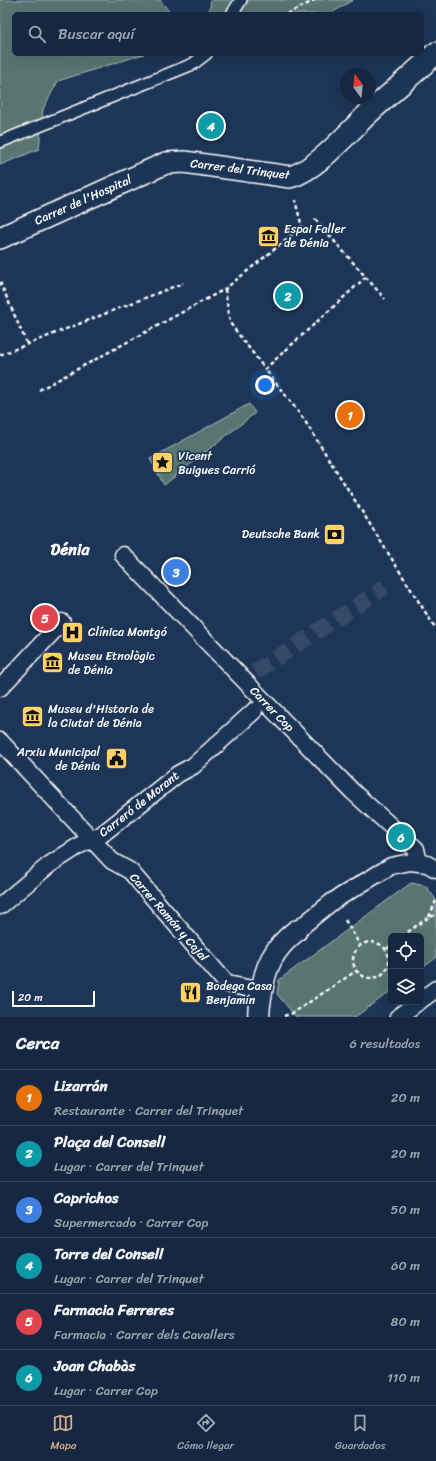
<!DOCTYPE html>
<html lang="es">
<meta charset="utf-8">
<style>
body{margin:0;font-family:Sriracha,sans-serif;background:#23344c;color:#f1f3f6}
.controls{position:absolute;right:12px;bottom:12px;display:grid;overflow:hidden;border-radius:6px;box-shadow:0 4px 16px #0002}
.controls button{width:36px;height:36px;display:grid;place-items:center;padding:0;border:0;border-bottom:1px solid #35445a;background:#162841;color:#f1f3f6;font:20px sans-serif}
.compass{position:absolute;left:340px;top:68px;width:36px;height:36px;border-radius:50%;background:#162841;box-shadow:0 4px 16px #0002;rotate:345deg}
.scale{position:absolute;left:12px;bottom:10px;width:83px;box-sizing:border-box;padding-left:4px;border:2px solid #fff;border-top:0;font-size:11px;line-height:14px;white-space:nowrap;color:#fff;-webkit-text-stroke:3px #1d3557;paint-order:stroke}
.you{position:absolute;left:265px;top:385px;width:14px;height:14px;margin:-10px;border:3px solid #fff;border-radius:50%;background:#1a73e8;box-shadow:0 0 0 6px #1a73e833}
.badge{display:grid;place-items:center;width:26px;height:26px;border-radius:50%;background:#d6ab8b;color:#fff;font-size:13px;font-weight:700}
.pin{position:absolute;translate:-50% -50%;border:2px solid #fff;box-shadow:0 1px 4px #0006}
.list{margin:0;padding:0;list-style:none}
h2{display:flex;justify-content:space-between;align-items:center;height:52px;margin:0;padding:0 16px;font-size:17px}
h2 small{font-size:13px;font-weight:400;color:#9ea6b1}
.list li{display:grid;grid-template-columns:26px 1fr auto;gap:12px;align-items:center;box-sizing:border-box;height:56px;padding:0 16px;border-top:1px solid #35445a}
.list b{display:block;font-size:15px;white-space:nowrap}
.list p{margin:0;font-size:13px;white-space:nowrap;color:#9ea6b1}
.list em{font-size:13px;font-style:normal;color:#9ea6b1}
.icon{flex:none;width:22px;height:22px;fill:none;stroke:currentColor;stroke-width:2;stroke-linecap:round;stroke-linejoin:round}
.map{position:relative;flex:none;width:436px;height:1017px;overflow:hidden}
.search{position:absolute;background:#162841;box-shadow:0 4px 16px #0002;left:12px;right:12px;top:12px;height:44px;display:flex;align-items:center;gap:10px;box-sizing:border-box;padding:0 14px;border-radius:6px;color:#9ea6b1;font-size:15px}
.sheet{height:388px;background:#162841}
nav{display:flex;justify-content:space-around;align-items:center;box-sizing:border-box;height:56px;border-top:1px solid #35445a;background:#162841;font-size:11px;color:#9ea6b1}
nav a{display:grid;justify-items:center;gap:2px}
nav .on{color:#d6ab8b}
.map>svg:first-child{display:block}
</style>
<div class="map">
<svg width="436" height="1017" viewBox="0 0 436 1017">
<rect width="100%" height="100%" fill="#1d3557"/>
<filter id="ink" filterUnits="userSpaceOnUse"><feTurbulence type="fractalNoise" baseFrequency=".025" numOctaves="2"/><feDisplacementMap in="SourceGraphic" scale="8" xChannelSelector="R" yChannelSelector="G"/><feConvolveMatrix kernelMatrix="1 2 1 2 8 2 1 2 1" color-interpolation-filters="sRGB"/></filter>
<g filter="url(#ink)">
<!-- green -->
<path fill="#587472" stroke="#acbab8" d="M 0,0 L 160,0 L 171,14 L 14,14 L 14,54 L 144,54 L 58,81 L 43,109 L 39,149 L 0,165 Z
M 211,0 L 353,0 L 330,14 L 209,14 Z
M 249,404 L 255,413 L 164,485 L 150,459 Z
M 411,883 L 426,886 L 436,900 L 436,958 L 421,969 L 421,936 L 391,936 L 391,991 L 355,1017 L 296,1017 L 277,994 L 279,980 Z"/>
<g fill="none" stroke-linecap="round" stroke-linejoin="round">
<!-- pedestrian-tunnel -->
<path stroke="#344968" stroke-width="16" stroke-dasharray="16 8" stroke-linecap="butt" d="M 255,672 L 385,587"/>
<defs>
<path id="service" d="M 232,14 L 241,0
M 0,142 L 193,64 L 206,54"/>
<path id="pedestrian" d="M 123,555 L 267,704 L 352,791 L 416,849 L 419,863
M 0,688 L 62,622
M 0,741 L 112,861 L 130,871 L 227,984 L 261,991
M 0,906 L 49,865 L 80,845 L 101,835 L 178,774 L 193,766 L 254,711
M 296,931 L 333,901 L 391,866 L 410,862 L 427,864 L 436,869
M 421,1000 L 436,989
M 398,1017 L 418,1002"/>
<path id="minor" d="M 0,238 L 166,163 L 184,162 L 290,177 C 318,169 348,132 370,112 C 392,92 414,73 436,53
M 259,1017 C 258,1010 260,1002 261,995 C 265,967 273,949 296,931"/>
</defs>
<!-- service casing -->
<use href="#service" stroke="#fff" stroke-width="14"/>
<!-- pedestrian casing -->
<use href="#pedestrian" stroke="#fff" stroke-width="19"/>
<!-- minor casing -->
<use href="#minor" stroke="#fff" stroke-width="24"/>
<!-- path -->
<path stroke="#fff" stroke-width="2.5" stroke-dasharray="4 3" stroke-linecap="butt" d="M 287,14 L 315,0
M 315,219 L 385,299
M 366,277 L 265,369 L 303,418 L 436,629
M 0,282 L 27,344
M 225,289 L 230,323 L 265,369
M 0,355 L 183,283
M 39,390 L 225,289 L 302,227 L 295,200
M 429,917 L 436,901
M 345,920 L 360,945
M 402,936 L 429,917 L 436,915
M353 960a18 18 0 1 1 36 0a18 18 0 1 1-36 0Z
M 387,949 L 391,945
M 284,1016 L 293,1013 L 356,971"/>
<!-- service -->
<use href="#service" stroke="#1d3557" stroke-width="11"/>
<!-- pedestrian -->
<use href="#pedestrian" stroke="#1d3557" stroke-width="16"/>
<!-- minor -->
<use href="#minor" stroke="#1d3557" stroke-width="21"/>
</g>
</g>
<!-- icons -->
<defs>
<symbol id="museum-square" viewBox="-11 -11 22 22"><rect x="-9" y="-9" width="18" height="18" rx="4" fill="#ffd166" stroke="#1d3557"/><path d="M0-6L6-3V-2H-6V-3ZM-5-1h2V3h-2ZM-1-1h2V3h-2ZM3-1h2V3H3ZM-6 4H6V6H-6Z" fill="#111"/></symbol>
<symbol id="sight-square" viewBox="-11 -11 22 22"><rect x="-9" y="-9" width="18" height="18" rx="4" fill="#ffd166" stroke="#1d3557"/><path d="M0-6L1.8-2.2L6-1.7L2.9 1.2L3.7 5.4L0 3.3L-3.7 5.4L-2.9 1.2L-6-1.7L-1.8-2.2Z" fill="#111"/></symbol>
<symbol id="bank-square" viewBox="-11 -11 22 22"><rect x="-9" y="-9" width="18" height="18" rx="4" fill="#ffd166" stroke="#1d3557"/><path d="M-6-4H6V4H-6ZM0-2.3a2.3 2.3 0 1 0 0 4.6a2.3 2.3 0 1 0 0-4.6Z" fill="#111"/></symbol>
<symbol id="hospital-square" viewBox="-11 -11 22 22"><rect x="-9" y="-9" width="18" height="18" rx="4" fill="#ffd166" stroke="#1d3557"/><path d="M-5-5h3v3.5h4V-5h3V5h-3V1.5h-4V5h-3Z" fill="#111"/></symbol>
<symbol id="civic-square" viewBox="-11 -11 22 22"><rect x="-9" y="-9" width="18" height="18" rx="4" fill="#ffd166" stroke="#1d3557"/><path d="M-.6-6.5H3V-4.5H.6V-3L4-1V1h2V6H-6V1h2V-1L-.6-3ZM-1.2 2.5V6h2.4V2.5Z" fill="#111"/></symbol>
<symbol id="restaurant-square" viewBox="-11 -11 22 22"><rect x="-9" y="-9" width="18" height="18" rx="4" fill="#ffd166" stroke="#1d3557"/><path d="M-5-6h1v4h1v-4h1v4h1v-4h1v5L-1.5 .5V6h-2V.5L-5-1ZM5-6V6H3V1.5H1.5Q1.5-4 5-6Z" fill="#111"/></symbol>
</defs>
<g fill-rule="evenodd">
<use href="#museum-square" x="256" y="224" width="25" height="25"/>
<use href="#sight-square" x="150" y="450" width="25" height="25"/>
<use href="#bank-square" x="322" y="522" width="25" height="25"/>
<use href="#hospital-square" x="60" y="620" width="25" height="25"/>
<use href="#museum-square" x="40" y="650" width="25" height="25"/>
<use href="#museum-square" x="20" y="704" width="25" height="25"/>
<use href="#civic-square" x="104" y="746" width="25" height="25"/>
<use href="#restaurant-square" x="178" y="980" width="25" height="25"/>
</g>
<g text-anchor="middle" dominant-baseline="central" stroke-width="3.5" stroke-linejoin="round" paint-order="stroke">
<!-- street labels -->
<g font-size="12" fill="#fff" stroke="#1d3557">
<text transform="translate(240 169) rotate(7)">Carrer del Trinquet</text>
<text transform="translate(83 200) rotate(-24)">Carrer de l'Hospital</text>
<text transform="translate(272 709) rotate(46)">Carrer Cop</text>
<text transform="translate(139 804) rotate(-38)">Carreró de Morant</text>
<text transform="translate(169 917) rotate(49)">Carrer Ramón y Cajal</text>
</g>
<!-- poi labels -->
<g font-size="12" fill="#fff" stroke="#1d3557" text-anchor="start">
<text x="284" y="229">Espai Faller<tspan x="284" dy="14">de Dénia</tspan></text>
<text x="178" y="456">Vicent<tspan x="178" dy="14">Buigues Carrió</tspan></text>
<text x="320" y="534" text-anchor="end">Deutsche Bank</text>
<text x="88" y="632">Clínica Montgó</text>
<text x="68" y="656">Museu Etnològic<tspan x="68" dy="14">de Dénia</tspan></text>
<text x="48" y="709">Museu d'Historia de<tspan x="48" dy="14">la Ciutat de Dénia</tspan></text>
<text x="100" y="752" text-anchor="end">Arxiu Municipal<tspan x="100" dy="14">de Dénia</tspan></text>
<text x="206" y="986">Bodega Casa<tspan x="206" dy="14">Benjamín</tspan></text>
</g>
<!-- district labels -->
<g font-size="16" font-weight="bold" fill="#fff" stroke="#1d3557">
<text x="70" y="549">Dénia</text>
</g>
</g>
</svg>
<div class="controls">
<button><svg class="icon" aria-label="locate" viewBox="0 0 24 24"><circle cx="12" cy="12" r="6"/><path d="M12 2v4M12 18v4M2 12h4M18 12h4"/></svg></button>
<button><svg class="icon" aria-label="layers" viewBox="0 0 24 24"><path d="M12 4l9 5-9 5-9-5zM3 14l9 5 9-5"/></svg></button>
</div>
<svg class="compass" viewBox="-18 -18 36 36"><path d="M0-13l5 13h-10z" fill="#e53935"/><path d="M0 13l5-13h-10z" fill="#9ea6b1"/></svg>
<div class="scale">20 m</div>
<div class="you"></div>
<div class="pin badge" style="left:350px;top:415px;background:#e8710a">1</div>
<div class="pin badge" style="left:288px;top:296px;background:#0f9aa8">2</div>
<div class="pin badge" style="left:176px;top:572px;background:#3f7fe0">3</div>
<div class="pin badge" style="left:211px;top:126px;background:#0f9aa8">4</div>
<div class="pin badge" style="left:45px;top:618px;background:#e0444e">5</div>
<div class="pin badge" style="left:401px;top:837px;background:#0f9aa8">6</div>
<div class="search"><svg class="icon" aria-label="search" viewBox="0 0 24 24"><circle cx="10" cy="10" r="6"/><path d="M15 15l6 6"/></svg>Buscar aquí</div>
</div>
<section class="sheet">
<h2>Cerca<small>6 resultados</small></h2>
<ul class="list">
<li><span class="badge" style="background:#e8710a">1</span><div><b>Lizarrán</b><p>Restaurante · Carrer del Trinquet</p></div><em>20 m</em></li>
<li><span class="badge" style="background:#0f9aa8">2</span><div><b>Plaça del Consell</b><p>Lugar · Carrer del Trinquet</p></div><em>20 m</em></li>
<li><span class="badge" style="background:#3f7fe0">3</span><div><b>Caprichos</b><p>Supermercado · Carrer Cop</p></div><em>50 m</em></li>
<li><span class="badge" style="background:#0f9aa8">4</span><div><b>Torre del Consell</b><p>Lugar · Carrer del Trinquet</p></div><em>60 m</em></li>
<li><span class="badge" style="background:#e0444e">5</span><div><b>Farmacia Ferreres</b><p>Farmacia · Carrer dels Cavallers</p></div><em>80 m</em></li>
<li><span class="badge" style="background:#0f9aa8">6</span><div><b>Joan Chabàs</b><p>Lugar · Carrer Cop</p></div><em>110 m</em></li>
</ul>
</section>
<nav>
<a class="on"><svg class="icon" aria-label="map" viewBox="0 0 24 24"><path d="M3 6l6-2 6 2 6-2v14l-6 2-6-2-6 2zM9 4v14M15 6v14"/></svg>Mapa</a>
<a><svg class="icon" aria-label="directions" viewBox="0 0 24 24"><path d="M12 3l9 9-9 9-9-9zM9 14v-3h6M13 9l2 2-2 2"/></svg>Cómo llegar</a>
<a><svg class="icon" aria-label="saved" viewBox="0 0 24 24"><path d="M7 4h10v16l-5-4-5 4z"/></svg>Guardados</a>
</nav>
